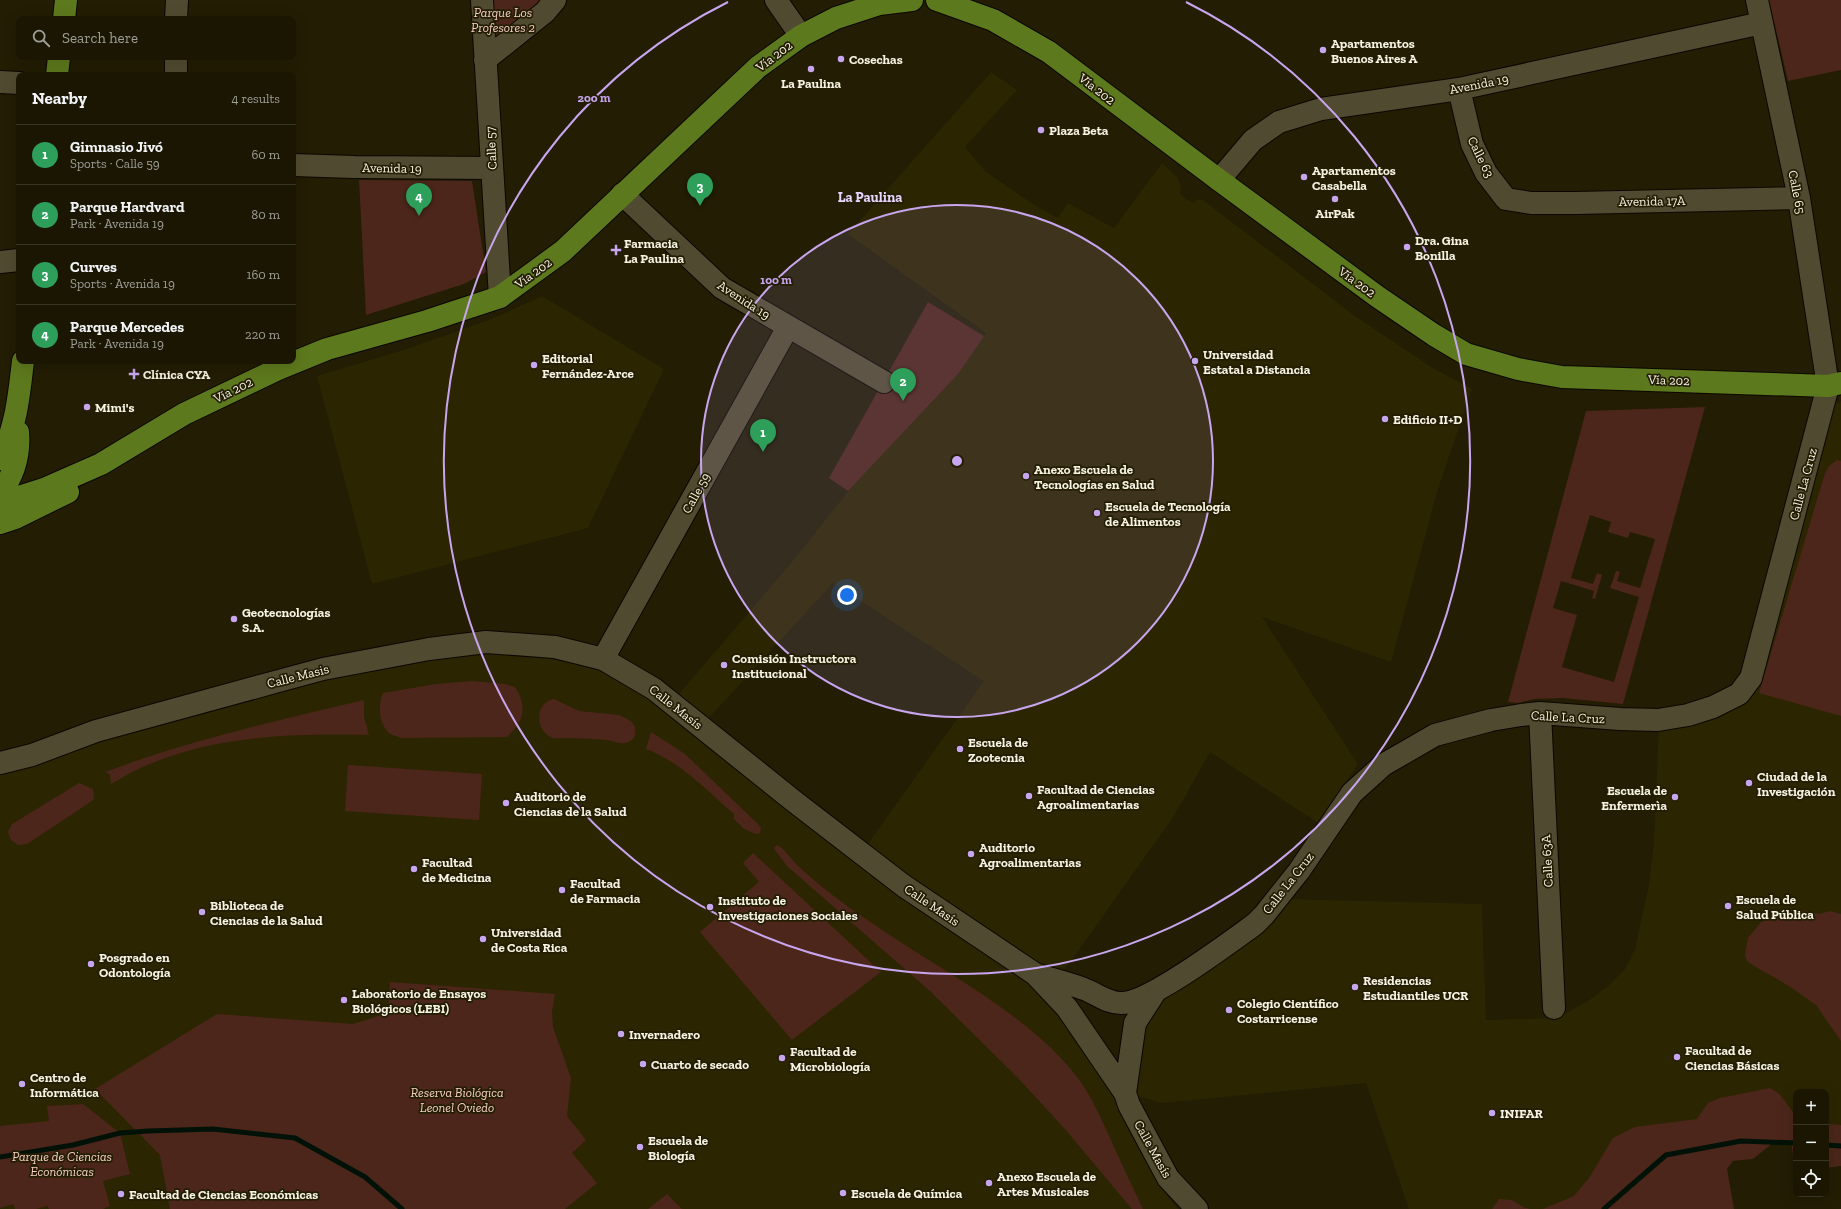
<!DOCTYPE html>
<meta charset="utf-8">
<style>
body{margin:0;font-family:"Zilla Slab",serif;background:#272311;color:#f1f3f6}
.controls{position:absolute;right:12px;bottom:12px;display:grid;overflow:hidden;border-radius:8px;box-shadow:0 4px 16px #0002}
.controls button{width:36px;height:36px;display:grid;place-items:center;padding:0;border:0;border-bottom:1px solid #383524;background:#1a1602;color:#f1f3f6;font:20px sans-serif}
.you{position:absolute;left:847px;top:595px;width:14px;height:14px;margin:-10px;border:3px solid #fff;border-radius:50%;background:#1a73e8;box-shadow:0 0 0 6px #1a73e833}
.badge{display:grid;place-items:center;width:26px;height:26px;border-radius:50%;background:#0b8043;color:#fff;font-size:13px;font-weight:700}
.pin{position:absolute;translate:-50% -33px;filter:drop-shadow(0 1px 2px #0008)}
.pin::after{content:'';position:absolute;top:21px;width:14px;height:12px;background:inherit;clip-path:polygon(0 0,100% 0,50% 100%)}
.list{margin:0;padding:0;list-style:none}
h2{display:flex;justify-content:space-between;align-items:center;height:52px;margin:0;padding:0 16px;font-size:17px}
h2 small{font-size:13px;font-weight:400;color:#9f9f99}
.list li{display:grid;grid-template-columns:26px 1fr auto;gap:12px;align-items:center;box-sizing:border-box;height:60px;padding:0 16px;border-top:1px solid #383524}
.list b{display:block;font-size:15px;white-space:nowrap}
.list p{margin:0;font-size:13px;white-space:nowrap;color:#9f9f99}
.list em{font-size:13px;font-style:normal;color:#9f9f99}
.icon{flex:none;width:22px;height:22px;fill:none;stroke:currentColor;stroke-width:2;stroke-linecap:round;stroke-linejoin:round}
.map{position:relative;flex:none;width:1841px;height:1209px;overflow:hidden}
.search{position:absolute;background:#1a1602;box-shadow:0 4px 16px #0002;left:16px;top:16px;width:280px;height:44px;display:flex;align-items:center;gap:10px;box-sizing:border-box;padding:0 14px;border-radius:8px;color:#9f9f99;font-size:15px}
.panel{position:absolute;background:#1a1602;box-shadow:0 4px 16px #0002;left:16px;top:72px;width:280px;height:292px;border-radius:8px}
.map>svg:first-child{display:block}
</style>
<div class="map">
<svg width="1841" height="1209" viewBox="0 0 1841 1209">
<rect width="100%" height="100%" fill="#221d03"/>
<!-- built -->
<path fill="#2c2502" d="M 991,72 L 1017,90 L 965,147 L 986,172 L 1036,206 L 1058,218 L 1068,203 L 1114,228 L 1162,163 L 1177,177 L 1181,186 L 1180,194 L 1187,199 L 1193,203 L 1198,199 L 1203,200 L 1355,316 L 1433,368 L 1472,389 L 1438,489 L 1391,662 L 1262,617 L 1358,764 L 1318,823 L 1210,752 L 1174,816 L 1069,964 L 1058,975 L 1044,971 L 907,876 L 867,845 L 984,681 L 833,583 L 707,720 L 678,695 L 792,562 L 854,484 L 959,373 L 986,333 L 848,234 Z
M 542,296 L 664,369 L 588,528 L 372,584 L 317,376 L 404,350 L 494,318 Z
M 1841,402 L 1841,1146 L 1826,1145 L 1826,1092 L 1796,1092 L 1796,1144 L 1741,1141 L 1604,1209 L 1409,1209 L 1366,1083 L 1162,1103 L 1137,1096 L 1133,1085 L 1141,1026 L 1158,997 L 1286,899 L 1482,904 L 1486,1020 L 1557,1018 L 1588,1001 L 1609,985 L 1625,969 L 1635,949 L 1649,884 L 1654,840 L 1659,725 L 1744,698 L 1831,405 Z
M 492,651 L 543,657 L 604,670 L 648,696 L 1029,981 L 1061,1015 L 1117,1097 L 1120,1107 L 1165,1193 L 1178,1209 L 0,1209 L 0,768 L 329,677 L 429,656 Z"/>
<!-- green -->
<path fill="#4c261a" fill-rule="evenodd" d="M 482,0 L 555,0 L 485,60 Z
M 1769,0 L 1841,0 L 1841,70 L 1788,81 Z
M 359,180 L 472,181 L 486,272 L 464,284 L 366,315 Z
M 928,302 L 984,336 L 959,373 L 848,491 L 829,478 Z
M 1705,407 L 1623,704 L 1563,698 L 1534,699 L 1518,703 L 1508,702 L 1586,411 ZM 1590,515 L 1611,522 L 1608,532 L 1628,538 L 1630,532 L 1655,539 L 1640,588 L 1617,581 L 1620,572 L 1616,571 L 1610,588 L 1639,597 L 1614,682 L 1562,667 L 1577,615 L 1553,608 L 1561,581 L 1594,591 L 1592,598 L 1595,599 L 1602,575 L 1597,573 L 1593,584 L 1571,578 Z
M 1837,460 L 1841,461 L 1841,716 L 1759,693 L 1825,473 L 1829,466 Z
M 472,681 L 505,684 L 515,687 C 528,707 524,721 507,737 L 401,738 C 397,736 391,735 389,733 C 378,722 378,705 383,693 L 436,684 Z
M 554,699 L 579,711 L 619,715 L 631,721 L 635,727 L 635,736 C 632,740 630,742 625,743 C 619,744 613,741 607,740 C 593,739 580,738 566,738 C 562,738 557,739 553,738 C 535,732 534,702 554,699 Z
M 364,700 L 364,717 L 369,735 C 281,733 188,736 111,784 L 110,775 L 105,772 C 190,740 276,721 364,700 Z
M 651,732 L 685,754 L 758,824 L 761,828 L 760,833 L 756,834 L 744,829 L 734,819 L 734,814 C 706,790 681,762 646,749 Z
M 348,765 L 482,774 L 479,820 L 345,811 Z
M 79,783 L 93,789 L 94,799 L 89,803 L 27,844 L 18,845 L 11,840 L 8,832 L 12,824 Z
M 777,845 C 785,849 791,859 798,866 C 821,887 846,906 872,923 C 940,971 1031,1014 1080,1081 C 1093,1099 1102,1121 1111,1140 C 1121,1163 1132,1186 1143,1209 L 1132,1209 L 1064,1128 L 1017,1077 L 931,992 L 787,866 L 775,850 L 774,848 Z
M 753,853 L 881,972 L 792,1040 L 700,932 L 759,882 L 743,863 Z
M 1795,909 L 1819,914 L 1830,911 L 1841,914 L 1841,1041 L 1816,1005 L 1789,986 L 1754,966 L 1747,961 L 1745,955 L 1748,938 L 1761,922 L 1774,914 Z
M 390,982 L 555,994 L 552,1012 L 553,1027 L 571,1078 L 567,1116 L 586,1140 L 572,1153 L 597,1183 L 565,1209 L 170,1209 L 160,1155 L 95,1089 L 217,1014 L 353,1024 L 388,1013 Z
M 1770,1088 C 1784,1095 1785,1104 1796,1115 L 1796,1173 L 1791,1143 L 1774,1142 L 1753,1159 L 1733,1161 L 1727,1169 L 1734,1209 L 1543,1209 L 1574,1196 L 1589,1178 L 1613,1138 L 1635,1127 L 1697,1119 L 1708,1103 L 1720,1098 Z
M 83,1104 L 120,1133 L 130,1174 L 103,1181 L 110,1206 L 103,1209 L 49,1209 L 48,1206 L 36,1209 L 15,1209 L 13,1204 L 0,1208 L 0,1126 L 49,1121 L 47,1106 Z
M 1826,1124 L 1841,1125 L 1841,1166 L 1826,1168 Z
M 667,1194 L 682,1209 L 648,1209 Z
M 1499,1199 L 1512,1200 L 1523,1207 L 1530,1209 L 1492,1209 Z"/>
<g fill="none" stroke-linecap="round" stroke-linejoin="round">
<!-- stream -->
<path stroke="#001207" stroke-width="5" d="M 1826,1145 L 1841,1146
M 0,1157 L 73,1145 L 120,1133 L 148,1131 L 213,1129 L 295,1138 L 365,1177 L 402,1209
M 1604,1209 L 1666,1155 L 1741,1141 L 1796,1143"/>
<defs>
<path id="minor" d="M 482,0 L 500,297
M 776,0 L 801,36
M 176,19 L 177,0
M 485,60 L 545,12 L 555,0
M 176,75 L 176,57
M 0,82 L 19,83
M 1459,89 L 1472,144 L 1486,173 L 1506,199 L 1531,203 L 1576,203 L 1799,198
M 293,165 L 354,167 L 492,168
M 1219,180 L 1253,140 L 1279,122 L 1321,109 L 1459,89 L 1762,23
M 622,194 L 722,288 L 884,382
M 0,262 L 19,260
M 603,659 L 788,327
M 1540,713 L 1554,1008
M 0,763 L 32,755 L 96,731 L 275,682 L 323,669 L 429,649 L 486,642 L 555,647 L 603,659 L 654,689 L 795,802 L 904,886 L 1035,974 L 1067,1008 L 1125,1093 L 1129,1105 L 1168,1178 L 1197,1209
M 1035,974 C 1051,979 1068,983 1084,989 C 1097,994 1107,1003 1121,1003 C 1148,1004 1230,942 1255,924 L 1264,915 L 1299,871 L 1352,793 L 1383,765 L 1435,735 L 1491,720 L 1521,715 L 1540,713 L 1620,719 L 1658,720 L 1688,715 L 1713,707 L 1739,694 L 1751,678 L 1828,386 L 1799,198 L 1757,0
M 1125,1093 L 1135,1023 L 1155,992"/>
<path id="major" d="M 937,0 L 993,20 L 1049,52 L 1219,180 L 1378,297 L 1434,335 L 1466,354 L 1518,369 L 1562,377 L 1828,386 L 1841,383
M 64,19 L 66,0
M 57,75 L 59,57
M 0,459 C 16,428 19,396 23,361
M 0,494 C 14,475 20,455 18,432
M 0,503 L 44,489 L 101,464 L 184,414 L 278,369 L 327,349 L 427,321 L 500,297 L 563,251 L 758,67 L 801,36 L 836,18 L 879,4 L 912,0
M 0,523 L 15,518 L 68,492"/>
</defs>
<!-- minor casing -->
<use href="#minor" stroke="#0c0700" stroke-width="24"/>
<!-- major casing -->
<use href="#major" stroke="#0c0700" stroke-width="24"/>
<!-- minor -->
<use href="#minor" stroke="#504b30" stroke-width="22"/>
<!-- major -->
<use href="#major" stroke="#5d791d" stroke-width="22"/>
</g>
<!-- distance rings -->
<circle cx="957" cy="461" r="256" fill="#c8a6ef" fill-opacity=".12"/>
<g fill="none" stroke="#c8a6ef" stroke-width="2">
<circle cx="957" cy="461" r="256"/>
<path d="M1186 2A513 513 0 1 1 728 2"/>
</g>
<!-- markers -->
<g fill="#c8a6ef" stroke="#221d03" stroke-width="1.5">
<circle cx="1323" cy="50" r="4"/>
<circle cx="841" cy="59" r="4"/>
<circle cx="811" cy="69" r="4"/>
<circle cx="1041" cy="130" r="4"/>
<circle cx="1304" cy="177" r="4"/>
<circle cx="1335" cy="199" r="4"/>
<circle cx="1407" cy="247" r="4"/>
<path d="M614 244h4v4h4v4h-4v4h-4v-4h-4v-4h4z"/>
<circle cx="1195" cy="361" r="4"/>
<circle cx="534" cy="365" r="4"/>
<path d="M132 368h4v4h4v4h-4v4h-4v-4h-4v-4h4z"/>
<circle cx="87" cy="407" r="4"/>
<circle cx="1385" cy="419" r="4"/>
<circle cx="1026" cy="476" r="4"/>
<circle cx="1097" cy="513" r="4"/>
<circle cx="234" cy="619" r="4"/>
<circle cx="724" cy="665" r="4"/>
<circle cx="960" cy="749" r="4"/>
<circle cx="1749" cy="783" r="4"/>
<circle cx="1029" cy="796" r="4"/>
<circle cx="1675" cy="797" r="4"/>
<circle cx="506" cy="803" r="4"/>
<circle cx="971" cy="854" r="4"/>
<circle cx="414" cy="869" r="4"/>
<circle cx="562" cy="890" r="4"/>
<circle cx="1728" cy="906" r="4"/>
<circle cx="710" cy="907" r="4"/>
<circle cx="202" cy="912" r="4"/>
<circle cx="483" cy="939" r="4"/>
<circle cx="91" cy="964" r="4"/>
<circle cx="1355" cy="987" r="4"/>
<circle cx="344" cy="1000" r="4"/>
<circle cx="1229" cy="1010" r="4"/>
<circle cx="621" cy="1034" r="4"/>
<circle cx="1677" cy="1057" r="4"/>
<circle cx="782" cy="1058" r="4"/>
<circle cx="643" cy="1064" r="4"/>
<circle cx="22" cy="1084" r="4"/>
<circle cx="1492" cy="1113" r="4"/>
<circle cx="640" cy="1147" r="4"/>
<circle cx="989" cy="1183" r="4"/>
<circle cx="843" cy="1193" r="4"/>
<circle cx="121" cy="1194" r="4"/>
</g>
<g text-anchor="middle" dominant-baseline="central" stroke-width="3.5" stroke-linejoin="round" paint-order="stroke">
<!-- park labels -->
<g font-size="13" font-style="italic" fill="#f7cec1" stroke="#221d03">
<text x="503" y="12">Parque Los<tspan x="503" dy="15">Profesores 2</tspan></text>
<text x="457" y="1092">Reserva Biológica<tspan x="457" dy="15">Leonel Oviedo</tspan></text>
<text x="62" y="1156">Parque de Ciencias<tspan x="62" dy="15">Económicas</tspan></text>
</g>
<!-- poi labels -->
<g font-size="13" font-weight="bold" fill="#f6f3e3" stroke="#221d03" text-anchor="start">
<text x="1331" y="43">Apartamentos<tspan x="1331" dy="15">Buenos Aires A</tspan></text>
<text x="849" y="59">Cosechas</text>
<text x="811" y="83" text-anchor="middle">La Paulina</text>
<text x="1049" y="130">Plaza Beta</text>
<text x="1312" y="170">Apartamentos<tspan x="1312" dy="15">Casabella</tspan></text>
<text x="1335" y="213" text-anchor="middle">AirPak</text>
<text x="1415" y="240">Dra. Gina<tspan x="1415" dy="15">Bonilla</tspan></text>
<text x="624" y="243">Farmacia<tspan x="624" dy="15">La Paulina</tspan></text>
<text x="1203" y="354">Universidad<tspan x="1203" dy="15">Estatal a Distancia</tspan></text>
<text x="542" y="358">Editorial<tspan x="542" dy="15">Fernández-Arce</tspan></text>
<text x="143" y="374">Clínica CYA</text>
<text x="95" y="407">Mimi's</text>
<text x="1393" y="419">Edificio II+D</text>
<text x="1034" y="469">Anexo Escuela de<tspan x="1034" dy="15">Tecnologías en Salud</tspan></text>
<text x="1105" y="506">Escuela de Tecnología<tspan x="1105" dy="15">de Alimentos</tspan></text>
<text x="242" y="612">Geotecnologías<tspan x="242" dy="15">S.A.</tspan></text>
<text x="732" y="658">Comisión Instructora<tspan x="732" dy="15">Institucional</tspan></text>
<text x="968" y="742">Escuela de<tspan x="968" dy="15">Zootecnia</tspan></text>
<text x="1757" y="776">Ciudad de la<tspan x="1757" dy="15">Investigación</tspan></text>
<text x="1037" y="789">Facultad de Ciencias<tspan x="1037" dy="15">Agroalimentarias</tspan></text>
<text x="1667" y="790" text-anchor="end">Escuela de<tspan x="1667" dy="15">Enfermerìa</tspan></text>
<text x="514" y="796">Auditorio de<tspan x="514" dy="15">Ciencias de la Salud</tspan></text>
<text x="979" y="847">Auditorio<tspan x="979" dy="15">Agroalimentarias</tspan></text>
<text x="422" y="862">Facultad<tspan x="422" dy="15">de Medicina</tspan></text>
<text x="570" y="883">Facultad<tspan x="570" dy="15">de Farmacia</tspan></text>
<text x="1736" y="899">Escuela de<tspan x="1736" dy="15">Salud Pública</tspan></text>
<text x="718" y="900">Instituto de<tspan x="718" dy="15">Investigaciones Sociales</tspan></text>
<text x="210" y="905">Biblioteca de<tspan x="210" dy="15">Ciencias de la Salud</tspan></text>
<text x="491" y="932">Universidad<tspan x="491" dy="15">de Costa Rica</tspan></text>
<text x="99" y="957">Posgrado en<tspan x="99" dy="15">Odontología</tspan></text>
<text x="1363" y="980">Residencias<tspan x="1363" dy="15">Estudiantiles UCR</tspan></text>
<text x="352" y="993">Laboratorio de Ensayos<tspan x="352" dy="15">Biológicos (LEBI)</tspan></text>
<text x="1237" y="1003">Colegio Científico<tspan x="1237" dy="15">Costarricense</tspan></text>
<text x="629" y="1034">Invernadero</text>
<text x="1685" y="1050">Facultad de<tspan x="1685" dy="15">Ciencias Básicas</tspan></text>
<text x="790" y="1051">Facultad de<tspan x="790" dy="15">Microbiología</tspan></text>
<text x="651" y="1064">Cuarto de secado</text>
<text x="30" y="1077">Centro de<tspan x="30" dy="15">Informática</tspan></text>
<text x="1500" y="1113">INIFAR</text>
<text x="648" y="1140">Escuela de<tspan x="648" dy="15">Biología</tspan></text>
<text x="997" y="1176">Anexo Escuela de<tspan x="997" dy="15">Artes Musicales</tspan></text>
<text x="851" y="1193">Escuela de Química</text>
<text x="129" y="1194">Facultad de Ciencias Económicas</text>
</g>
<!-- street labels -->
<g font-size="13" fill="#f6f3e3" stroke="#221d03">
<text transform="translate(774 56) rotate(-37)">Vía 202</text>
<text transform="translate(1479 84) rotate(-11)">Avenida 19</text>
<text transform="translate(1097 89) rotate(38)">Vía 202</text>
<text transform="translate(491 148) rotate(-93)">Calle 57</text>
<text transform="translate(1481 157) rotate(64)">Calle 63</text>
<text transform="translate(392 168) rotate(1)">Avenida 19</text>
<text transform="translate(1797 192) rotate(79)">Calle 65</text>
<text transform="translate(1652 201) rotate(-1)">Avenida 17A</text>
<text transform="translate(533 273) rotate(-36)">Vía 202</text>
<text transform="translate(1357 282) rotate(36)">Vía 202</text>
<text transform="translate(744 300) rotate(33)">Avenida 19</text>
<text transform="translate(1669 380) rotate(2)">Vía 202</text>
<text transform="translate(233 390) rotate(-26)">Vía 202</text>
<text transform="translate(1803 484) rotate(-75)">Calle La Cruz</text>
<text transform="translate(696 493) rotate(-61)">Calle 59</text>
<text transform="translate(298 676) rotate(-14)">Calle Masis</text>
<text transform="translate(676 707) rotate(38)">Calle Masís</text>
<text transform="translate(1568 717) rotate(3)">Calle La Cruz</text>
<text transform="translate(1547 861) rotate(-93)">Calle 63A</text>
<text transform="translate(1288 883) rotate(-52)">Calle La Cruz</text>
<text transform="translate(932 905) rotate(34)">Calle Masís</text>
<text transform="translate(1153 1149) rotate(61)">Calle Masís</text>
</g>
<!-- neighbourhood labels -->
<g font-size="14" font-weight="bold" fill="#e8d5ff" stroke="#221d03">
<text x="870" y="197">La Paulina</text>
</g>
</g>
<circle cx="957" cy="461" r="6" fill="#c8a6ef" stroke="#221d03" stroke-width="2"/>
<g font-size="12" text-anchor="middle" font-weight="bold" fill="#c8a6ef" stroke="#221d03" stroke-width="3.5" stroke-linejoin="round" paint-order="stroke">
<text x="594" y="102">200 m</text>
<text x="776" y="284">100 m</text>
</g>
</svg>
<div class="controls">
<button>+</button>
<button>−</button>
<button><svg class="icon" aria-label="locate" viewBox="0 0 24 24"><circle cx="12" cy="12" r="6"/><path d="M12 2v4M12 18v4M2 12h4M18 12h4"/></svg></button>
</div>
<div class="you"></div>
<div class="pin badge" style="left:763px;top:452px;background:#2e9e5b">1</div>
<div class="pin badge" style="left:903px;top:401px;background:#2e9e5b">2</div>
<div class="pin badge" style="left:700px;top:206px;background:#2e9e5b">3</div>
<div class="pin badge" style="left:419px;top:216px;background:#2e9e5b">4</div>
<div class="search"><svg class="icon" aria-label="search" viewBox="0 0 24 24"><circle cx="10" cy="10" r="6"/><path d="M15 15l6 6"/></svg>Search here</div>
<section class="panel">
<h2>Nearby<small>4 results</small></h2>
<ul class="list">
<li><span class="badge" style="background:#2e9e5b">1</span><div><b>Gimnasio Jivó</b><p>Sports · Calle 59</p></div><em>60 m</em></li>
<li><span class="badge" style="background:#2e9e5b">2</span><div><b>Parque Hardvard</b><p>Park · Avenida 19</p></div><em>80 m</em></li>
<li><span class="badge" style="background:#2e9e5b">3</span><div><b>Curves</b><p>Sports · Avenida 19</p></div><em>160 m</em></li>
<li><span class="badge" style="background:#2e9e5b">4</span><div><b>Parque Mercedes</b><p>Park · Avenida 19</p></div><em>220 m</em></li>
</ul>
</section>
</div>
